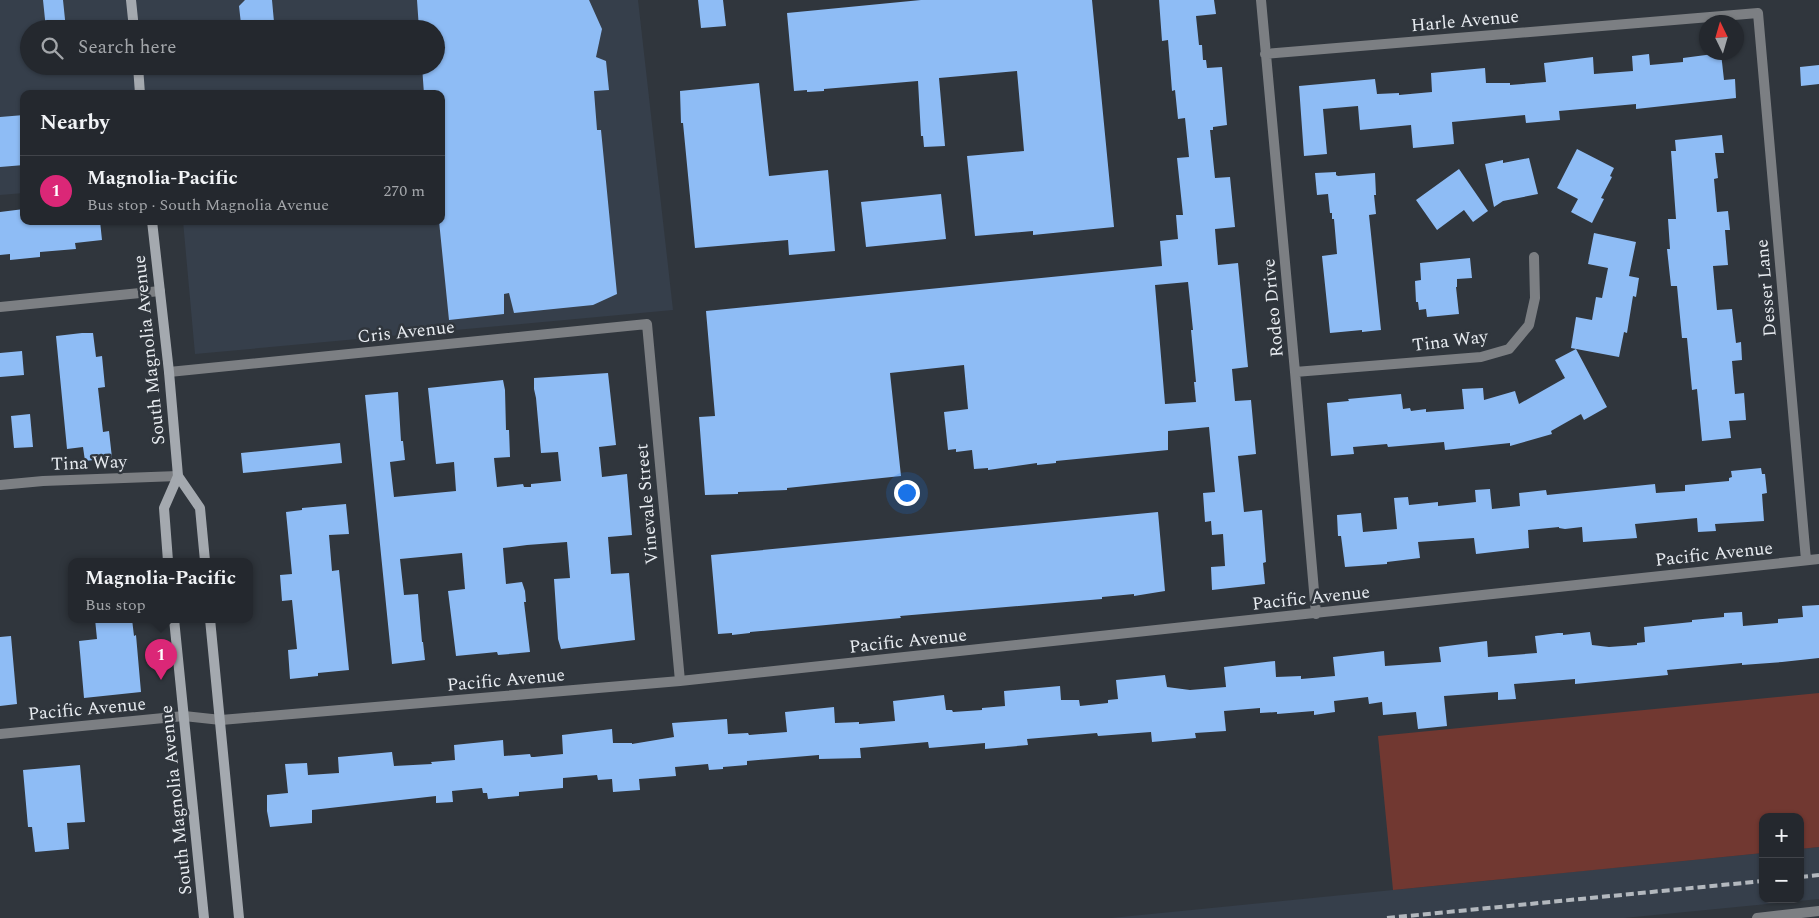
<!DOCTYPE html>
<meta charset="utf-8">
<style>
body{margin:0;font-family:Spectral,serif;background:#30343a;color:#f1f3f6}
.controls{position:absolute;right:15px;bottom:15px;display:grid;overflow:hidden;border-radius:10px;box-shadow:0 1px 4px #0004}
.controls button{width:45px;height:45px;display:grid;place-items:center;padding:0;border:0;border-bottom:1px solid #41444a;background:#24282e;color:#f1f3f6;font:25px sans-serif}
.compass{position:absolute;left:1699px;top:15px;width:45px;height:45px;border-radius:50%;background:#24282e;box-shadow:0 1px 4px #0004;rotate:355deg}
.you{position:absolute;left:906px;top:492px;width:18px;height:18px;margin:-12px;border:4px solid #fff;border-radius:50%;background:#1a73e8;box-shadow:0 0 0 8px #1a73e833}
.badge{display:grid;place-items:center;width:32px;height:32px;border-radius:50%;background:#db2777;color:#fff;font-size:16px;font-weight:700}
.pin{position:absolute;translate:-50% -41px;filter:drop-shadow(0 1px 2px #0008)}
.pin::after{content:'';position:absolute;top:26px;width:18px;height:15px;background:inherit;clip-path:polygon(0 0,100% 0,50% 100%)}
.popup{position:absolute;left:68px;top:558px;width:185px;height:65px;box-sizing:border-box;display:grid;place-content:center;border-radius:10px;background:#24282e;filter:drop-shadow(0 1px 4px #0005);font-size:16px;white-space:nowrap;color:#a3a6aa}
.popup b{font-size:19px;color:#f1f3f6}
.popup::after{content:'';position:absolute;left:50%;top:100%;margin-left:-10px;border:10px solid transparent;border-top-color:#24282e}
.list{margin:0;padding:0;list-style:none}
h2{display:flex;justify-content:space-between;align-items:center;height:65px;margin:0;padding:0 20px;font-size:21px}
h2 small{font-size:16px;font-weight:400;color:#a3a6aa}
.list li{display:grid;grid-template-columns:32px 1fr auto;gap:15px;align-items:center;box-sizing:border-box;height:70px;padding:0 20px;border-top:1px solid #41444a}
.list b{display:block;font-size:19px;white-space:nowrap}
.list p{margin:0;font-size:16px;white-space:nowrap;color:#a3a6aa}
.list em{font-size:16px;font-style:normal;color:#a3a6aa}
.icon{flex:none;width:28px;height:28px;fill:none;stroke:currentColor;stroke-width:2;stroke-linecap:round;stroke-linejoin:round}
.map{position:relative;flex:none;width:1819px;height:918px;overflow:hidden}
.search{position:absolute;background:#24282e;box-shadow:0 1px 4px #0004;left:20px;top:20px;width:425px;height:55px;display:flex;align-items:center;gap:12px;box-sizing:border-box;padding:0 18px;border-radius:28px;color:#a3a6aa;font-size:19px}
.panel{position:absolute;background:#24282e;box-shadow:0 1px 4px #0004;left:20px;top:90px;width:425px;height:135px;border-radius:10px}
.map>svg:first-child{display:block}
</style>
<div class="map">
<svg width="1819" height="918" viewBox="0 0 1819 918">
<rect width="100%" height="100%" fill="#30363d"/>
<!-- built -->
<path fill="#363f4b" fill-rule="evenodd" d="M 0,0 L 638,0 L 673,310 L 195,354 L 183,221 L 441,221 L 441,94 L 24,94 L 24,193 L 0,195 ZM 29,29 L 436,29 L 436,66 L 29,66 Z
M 1819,847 L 1819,899 L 1624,918 L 1111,918 L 1763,853 L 1763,899 L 1800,899 L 1800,849 Z"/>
<!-- green -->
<path fill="#713831" d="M 1819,693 L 1819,847 L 1800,849 L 1800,817 L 1763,817 L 1763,853 L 1393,890 L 1378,736 Z"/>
<!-- building -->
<path fill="#8ebcf5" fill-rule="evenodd" d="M 43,0 L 63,0 L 66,29 L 46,29 Z
M 245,0 L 272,0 L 274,22 L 241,24 L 239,6 Z
M 417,0 L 589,0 L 602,29 L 596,57 L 606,61 L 609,90 L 594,91 L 597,130 L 601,130 L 617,294 L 593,305 L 514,313 L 509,293 L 504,294 L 504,314 L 449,320 L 439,221 L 441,221 L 441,94 L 424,94 L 422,66 L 436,66 L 436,29 L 419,29 Z
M 698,0 L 723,0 L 726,26 L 701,28 Z
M 921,0 L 1092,0 L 1114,227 L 1033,235 L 1033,231 L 975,236 L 967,156 L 1024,151 L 1017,71 L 939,78 L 945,146 L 924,147 L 923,136 L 921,136 L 918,81 L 824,89 L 824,91 L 807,92 L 807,90 L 794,91 L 787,13 Z
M 1159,0 L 1214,0 L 1216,14 L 1196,16 L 1199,45 L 1202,45 L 1203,60 L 1206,60 L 1207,68 L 1222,67 L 1227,125 L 1213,127 L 1213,130 L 1210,130 L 1215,178 L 1230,177 L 1235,227 L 1215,229 L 1218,265 L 1238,263 L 1248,367 L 1232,369 L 1235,401 L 1251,400 L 1256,454 L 1238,456 L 1244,512 L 1262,510 L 1266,562 L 1263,563 L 1265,584 L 1212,590 L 1211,567 L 1225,566 L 1223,534 L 1212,535 L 1211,521 L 1205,522 L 1203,493 L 1215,492 L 1209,427 L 1168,431 L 1168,450 L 1056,461 L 1056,463 L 1037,465 L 1037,463 L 988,470 L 988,468 L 974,469 L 972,450 L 956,452 L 956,449 L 948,450 L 944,412 L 968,409 L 964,365 L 890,373 L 901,476 L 787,488 L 787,490 L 738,492 L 738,494 L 705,495 L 699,417 L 715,416 L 706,311 L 1162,266 L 1160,241 L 1178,239 L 1176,215 L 1183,215 L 1177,158 L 1189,157 L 1185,118 L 1178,119 L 1175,90 L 1172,91 L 1168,40 L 1162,41 ZM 1188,282 L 1193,330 L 1191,330 L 1196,382 L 1194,382 L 1196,402 L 1165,404 L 1155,285 Z
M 1721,53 L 1724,80 L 1735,79 L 1736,98 L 1636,109 L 1636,104 L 1559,111 L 1560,120 L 1526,123 L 1525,115 L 1452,122 L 1454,144 L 1413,148 L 1411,125 L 1360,130 L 1358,106 L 1323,109 L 1327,154 L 1304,156 L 1299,86 L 1375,79 L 1377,94 L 1399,93 L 1399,95 L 1432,92 L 1431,73 L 1485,68 L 1486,83 L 1510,83 L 1510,85 L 1546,82 L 1544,63 L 1593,57 L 1594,74 L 1633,71 L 1632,56 L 1649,54 L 1650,65 L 1683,62 L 1683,58 Z
M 1819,65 L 1819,84 L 1801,86 L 1800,67 Z
M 759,83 L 769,176 L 828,170 L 835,251 L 789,255 L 788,240 L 695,248 L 683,123 L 681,123 L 680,91 Z
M 24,115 L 24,165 L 0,167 L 0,117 Z
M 1722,135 L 1724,153 L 1715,153 L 1718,178 L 1714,179 L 1717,212 L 1728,211 L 1730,230 L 1725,230 L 1728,265 L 1713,266 L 1717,310 L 1732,309 L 1736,343 L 1741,342 L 1742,360 L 1732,361 L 1735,394 L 1744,393 L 1746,420 L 1729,421 L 1731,438 L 1702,441 L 1697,389 L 1692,390 L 1687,338 L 1682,338 L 1677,286 L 1671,286 L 1667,249 L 1670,249 L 1668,219 L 1676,219 L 1671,151 L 1676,151 L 1675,140 Z
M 1577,149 L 1614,168 L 1610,176 L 1612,177 L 1601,198 L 1604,199 L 1592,223 L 1571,212 L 1578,199 L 1557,188 Z
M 1529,158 L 1538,194 L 1503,201 L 1494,207 L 1485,164 L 1503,160 L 1503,163 Z
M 1459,169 L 1488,211 L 1473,222 L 1464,210 L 1437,230 L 1416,200 Z
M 1336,172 L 1336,175 L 1338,176 L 1375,173 L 1376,195 L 1374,195 L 1376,214 L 1369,215 L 1381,330 L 1362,332 L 1362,330 L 1330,333 L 1322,256 L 1337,254 L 1334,219 L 1332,219 L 1332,213 L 1330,213 L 1328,194 L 1317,195 L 1315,173 Z
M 941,194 L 946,239 L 866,247 L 861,202 Z
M 24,209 L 24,221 L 100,221 L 102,240 L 75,243 L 76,249 L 40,252 L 40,257 L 10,260 L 10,254 L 0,255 L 0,212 Z
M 1594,233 L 1636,242 L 1629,276 L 1639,278 L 1636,297 L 1633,296 L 1627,333 L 1624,332 L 1619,357 L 1571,348 L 1576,317 L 1592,320 L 1596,297 L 1602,298 L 1608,268 L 1588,264 Z
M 1470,258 L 1472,278 L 1457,279 L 1457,287 L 1456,287 L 1459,314 L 1427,317 L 1426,309 L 1419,310 L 1418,302 L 1416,302 L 1415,281 L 1421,280 L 1420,263 Z
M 82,333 L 93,333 L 96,357 L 102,356 L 105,387 L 98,388 L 103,432 L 109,431 L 112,458 L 85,461 L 83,447 L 67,449 L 56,336 Z
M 1576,349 L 1607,407 L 1584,420 L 1581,414 L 1551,431 L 1552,434 L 1510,446 L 1510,443 L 1445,450 L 1444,442 L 1388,447 L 1387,444 L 1353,447 L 1354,454 L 1331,456 L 1327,403 L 1349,401 L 1348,399 L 1401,394 L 1403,409 L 1410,408 L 1411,411 L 1426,409 L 1426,412 L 1464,409 L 1462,389 L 1483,388 L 1484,400 L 1515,391 L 1519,404 L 1565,378 L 1555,360 Z
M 22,351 L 24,375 L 0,377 L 0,353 Z
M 608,373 L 616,445 L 599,447 L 602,477 L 627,474 L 632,535 L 608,537 L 611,574 L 629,573 L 635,640 L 561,649 L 558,639 L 554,579 L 570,578 L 567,542 L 527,545 L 503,548 L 506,584 L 522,582 L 525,591 L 526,602 L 524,602 L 530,652 L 498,655 L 497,652 L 456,656 L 448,591 L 465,589 L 462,553 L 400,559 L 404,595 L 418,594 L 422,642 L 423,642 L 425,660 L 392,664 L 365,395 L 398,392 L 401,441 L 403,441 L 405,460 L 390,462 L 394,497 L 456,491 L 454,462 L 436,464 L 428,388 L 503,380 L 505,390 L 506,430 L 509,430 L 510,457 L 494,458 L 497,487 L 523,484 L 524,487 L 531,487 L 531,484 L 561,481 L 558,452 L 541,453 L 536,398 L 534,389 L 534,378 Z
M 30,414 L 33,447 L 14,448 L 11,416 Z
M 340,443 L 342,463 L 243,473 L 241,453 Z
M 1761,468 L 1762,474 L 1765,474 L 1767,493 L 1762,494 L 1764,521 L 1715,524 L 1716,531 L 1698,532 L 1697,518 L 1635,524 L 1637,538 L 1583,542 L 1582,527 L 1565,529 L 1559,528 L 1559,527 L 1528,530 L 1529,548 L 1476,554 L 1474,538 L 1418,542 L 1420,558 L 1387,562 L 1387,564 L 1345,567 L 1341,536 L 1338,536 L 1337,515 L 1361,513 L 1363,532 L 1397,529 L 1394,498 L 1408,497 L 1409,505 L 1438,502 L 1438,506 L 1476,502 L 1475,490 L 1490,489 L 1492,509 L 1520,506 L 1519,493 L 1546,490 L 1547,495 L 1655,484 L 1656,493 L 1685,491 L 1685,485 L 1729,481 L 1729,478 L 1732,477 L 1731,471 Z
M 346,504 L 349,534 L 329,535 L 332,571 L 339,570 L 349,670 L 318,673 L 318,676 L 290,679 L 288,650 L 297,649 L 292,600 L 282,601 L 280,575 L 292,574 L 286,512 L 302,510 L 302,508 Z
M 1158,512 L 1165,591 L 1134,596 L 1134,594 L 1102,597 L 1102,599 L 900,616 L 901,618 L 750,632 L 750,633 L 732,635 L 732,633 L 718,634 L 711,555 Z
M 1819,605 L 1819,658 L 1782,662 L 1742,665 L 1742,663 L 1667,670 L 1668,675 L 1575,684 L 1575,679 L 1514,684 L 1516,699 L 1498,700 L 1498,692 L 1444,696 L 1447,726 L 1418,729 L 1416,712 L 1383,715 L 1382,702 L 1369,704 L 1368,697 L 1334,701 L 1335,712 L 1314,715 L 1314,711 L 1277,714 L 1277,712 L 1260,713 L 1260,708 L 1224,711 L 1226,731 L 1195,733 L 1196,738 L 1152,742 L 1151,732 L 1098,736 L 1097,733 L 1027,739 L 1028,745 L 985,749 L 985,743 L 929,748 L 928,742 L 860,748 L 861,758 L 819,759 L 819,755 L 747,761 L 747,765 L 723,767 L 723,769 L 709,770 L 708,764 L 675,767 L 676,776 L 639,779 L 640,790 L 613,792 L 612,779 L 598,780 L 597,775 L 563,778 L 563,788 L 519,792 L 519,796 L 488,799 L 487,793 L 483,793 L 482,788 L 452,791 L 453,802 L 436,803 L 436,796 L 312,810 L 312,823 L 270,827 L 267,811 L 267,795 L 288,793 L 285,764 L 307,763 L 308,775 L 339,773 L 338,757 L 392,752 L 394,766 L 432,764 L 431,762 L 455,760 L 454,745 L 503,740 L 504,756 L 530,754 L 531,757 L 534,757 L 563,754 L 562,735 L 612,729 L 613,743 L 632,743 L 632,744 L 674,737 L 672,723 L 727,719 L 728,734 L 748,733 L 749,735 L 787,732 L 785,712 L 834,707 L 835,723 L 859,722 L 859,724 L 895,721 L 893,701 L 944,695 L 946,710 L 952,710 L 953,712 L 982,710 L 982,708 L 1005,706 L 1004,691 L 1060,686 L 1061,700 L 1079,700 L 1080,706 L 1108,703 L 1108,700 L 1118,699 L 1116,680 L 1165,675 L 1167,687 L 1190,690 L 1226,687 L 1224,667 L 1275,661 L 1276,677 L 1301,676 L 1301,679 L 1335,676 L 1333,657 L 1384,651 L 1385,666 L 1441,662 L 1439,647 L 1487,641 L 1488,657 L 1537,653 L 1535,636 L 1558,633 L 1563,633 L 1563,635 L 1590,632 L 1592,645 L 1609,647 L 1637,645 L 1637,643 L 1645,642 L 1644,627 L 1692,622 L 1692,620 L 1724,617 L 1724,613 L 1742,612 L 1743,626 L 1778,623 L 1778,619 L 1803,617 L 1802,606 Z
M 95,619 L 132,619 L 134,636 L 136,635 L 141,692 L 84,698 L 79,641 L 97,639 Z
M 11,636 L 17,704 L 0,706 L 0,637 Z
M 80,765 L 85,822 L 67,823 L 69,849 L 35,852 L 32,827 L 28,827 L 23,770 Z"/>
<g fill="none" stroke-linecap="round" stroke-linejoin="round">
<!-- street -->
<path stroke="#7c7f83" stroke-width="10" d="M 1261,0 L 1295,372 L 1316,614
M 1265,54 L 1758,13 L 1806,560
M 0,307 L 160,291
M 169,372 L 647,324 L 680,681
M 1295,372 L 1481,357 L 1509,349 L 1529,325 L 1535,298 L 1534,257
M 0,485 L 43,481 L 178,476
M 0,734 L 184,716 L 221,720 L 680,681 L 1819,559
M 1757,918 L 1819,911"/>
<!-- secondary -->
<path stroke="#a4a9af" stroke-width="10" d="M 131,0 L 134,29
M 138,66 L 140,94
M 152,221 L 169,372 L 178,476 L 164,508 L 168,561
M 178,476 L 200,508 L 205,561
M 174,619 L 204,918
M 210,619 L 239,918"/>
<!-- rail -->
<path stroke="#b3b8be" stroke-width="4" stroke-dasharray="8 4" stroke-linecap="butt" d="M 1800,877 L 1819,875
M 1387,918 L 1763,881"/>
</g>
<g text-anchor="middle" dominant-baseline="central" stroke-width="5" stroke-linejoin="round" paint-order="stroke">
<!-- street labels -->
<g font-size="18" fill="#e8ecf1" stroke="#30363d">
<text transform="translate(1465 21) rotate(-5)">Harle Avenue</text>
<text transform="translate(1766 288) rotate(-95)">Desser Lane</text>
<text transform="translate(1273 308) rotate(-95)">Rodeo Drive</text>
<text transform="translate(406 332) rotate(-6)">Cris Avenue</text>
<text transform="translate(1450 341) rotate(-7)">Tina Way</text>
<text transform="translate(149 350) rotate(-96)">South Magnolia Avenue</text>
<text transform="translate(89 463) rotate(-2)">Tina Way</text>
<text transform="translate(647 504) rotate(-95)">Vinevale Street</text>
<text transform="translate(1714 554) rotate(-6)">Pacific Avenue</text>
<text transform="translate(1311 598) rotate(-6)">Pacific Avenue</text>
<text transform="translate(908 641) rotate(-6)">Pacific Avenue</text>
<text transform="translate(506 680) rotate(-5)">Pacific Avenue</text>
<text transform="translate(87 709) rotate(-5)">Pacific Avenue</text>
<text transform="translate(176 800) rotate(-96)">South Magnolia Avenue</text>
</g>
</g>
</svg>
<div class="controls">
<button>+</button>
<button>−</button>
</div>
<svg class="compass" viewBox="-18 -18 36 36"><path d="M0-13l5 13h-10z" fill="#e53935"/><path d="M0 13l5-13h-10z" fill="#a3a6aa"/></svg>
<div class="you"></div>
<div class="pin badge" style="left:161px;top:680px">1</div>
<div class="popup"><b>Magnolia-Pacific</b>Bus stop</div>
<div class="search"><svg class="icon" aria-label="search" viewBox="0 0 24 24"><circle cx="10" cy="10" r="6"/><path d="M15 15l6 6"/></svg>Search here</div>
<section class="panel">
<h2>Nearby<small></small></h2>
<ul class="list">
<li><span class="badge">1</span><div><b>Magnolia-Pacific</b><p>Bus stop · South Magnolia Avenue</p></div><em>270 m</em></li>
</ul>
</section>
</div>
